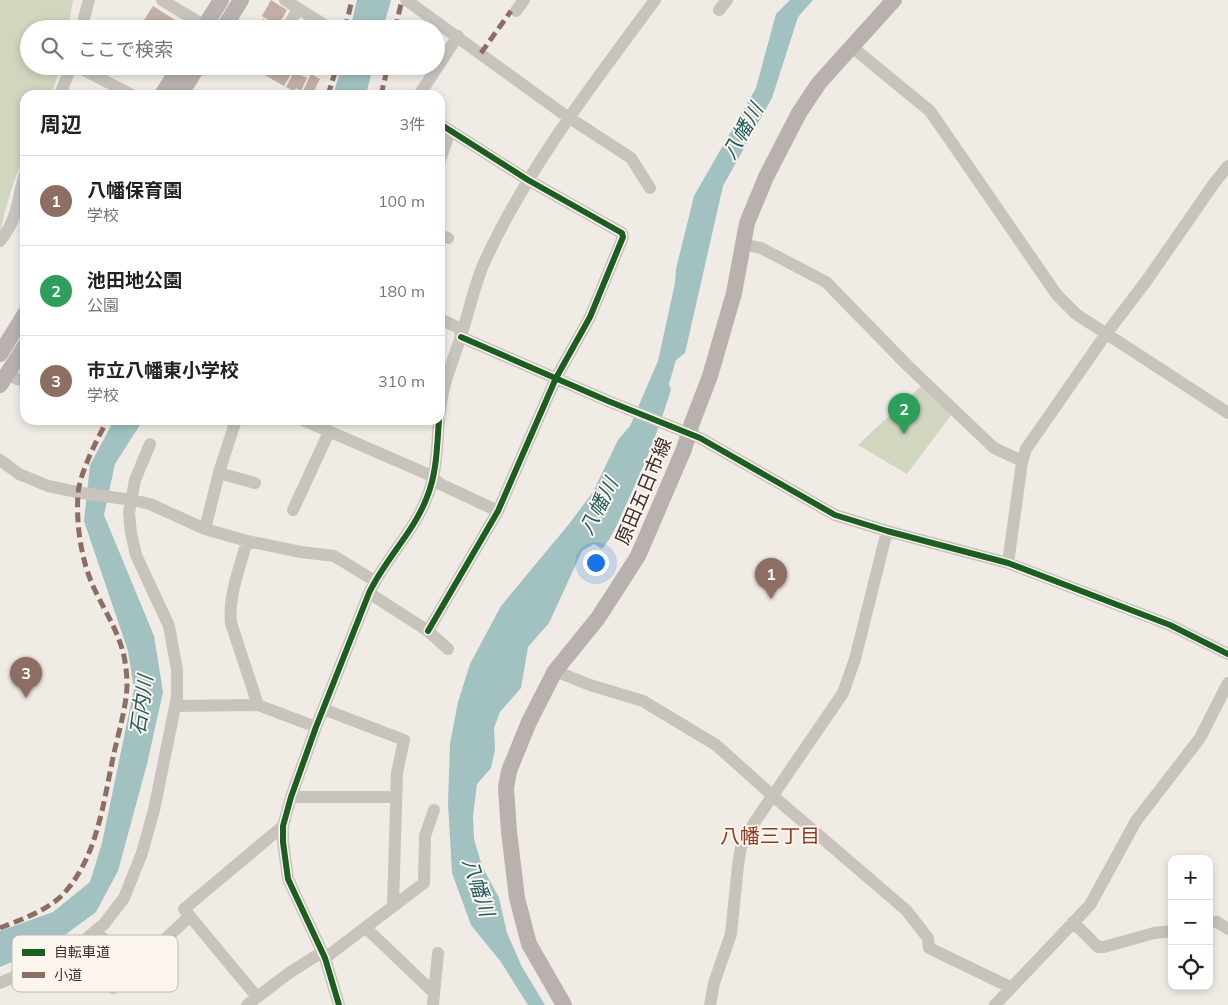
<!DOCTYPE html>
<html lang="ja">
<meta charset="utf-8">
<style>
body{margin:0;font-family:Mulish,"Noto Sans JP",sans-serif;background:#f6f6f6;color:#222}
.controls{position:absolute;right:15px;bottom:15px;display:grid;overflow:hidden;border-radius:10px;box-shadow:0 2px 8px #0003}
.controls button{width:45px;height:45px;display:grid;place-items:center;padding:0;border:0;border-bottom:1px solid #e0e0e0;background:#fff;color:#222;font:25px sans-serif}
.you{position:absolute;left:595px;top:562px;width:18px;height:18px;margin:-12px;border:4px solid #fff;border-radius:50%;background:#1a73e8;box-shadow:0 0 0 8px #1a73e833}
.badge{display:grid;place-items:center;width:32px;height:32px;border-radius:50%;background:#7a716c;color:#fff;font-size:16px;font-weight:700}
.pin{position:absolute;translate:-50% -41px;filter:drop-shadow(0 1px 2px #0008)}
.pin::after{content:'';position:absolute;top:26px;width:18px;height:15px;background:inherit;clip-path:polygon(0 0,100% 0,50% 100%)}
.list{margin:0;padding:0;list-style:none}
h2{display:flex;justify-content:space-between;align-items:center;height:65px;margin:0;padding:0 20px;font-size:21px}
h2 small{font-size:16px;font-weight:400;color:#767676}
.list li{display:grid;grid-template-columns:32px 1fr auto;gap:15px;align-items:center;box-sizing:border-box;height:90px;padding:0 20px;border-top:1px solid #e0e0e0}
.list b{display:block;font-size:19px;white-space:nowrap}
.list p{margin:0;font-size:16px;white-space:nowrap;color:#767676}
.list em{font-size:16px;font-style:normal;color:#767676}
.icon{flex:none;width:28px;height:28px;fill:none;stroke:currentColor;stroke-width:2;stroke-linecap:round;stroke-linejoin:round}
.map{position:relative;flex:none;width:1228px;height:1005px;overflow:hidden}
.search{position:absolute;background:#fff;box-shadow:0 2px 8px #0003;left:20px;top:20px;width:425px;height:55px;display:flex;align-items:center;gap:12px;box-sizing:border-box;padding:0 18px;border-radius:28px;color:#767676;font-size:19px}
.panel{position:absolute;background:#fff;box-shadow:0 2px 8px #0003;left:20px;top:90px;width:425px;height:335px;border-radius:15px}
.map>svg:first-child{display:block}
</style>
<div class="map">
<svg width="1228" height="1005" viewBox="0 0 1228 1005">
<rect width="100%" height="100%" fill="#f0ebe5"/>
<!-- green -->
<path fill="#d1d6bf" d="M 0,0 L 73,0 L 68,29 L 29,29 L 29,66 L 61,66 L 51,95 L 25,95 L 25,154 L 14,181 L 4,215 L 0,234 Z
M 922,385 L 952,414 L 907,474 L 858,445 Z"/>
<!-- water -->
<path fill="#a1c2c1" d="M 357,0 L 391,0 L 383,29 L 350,29 Z
M 790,0 L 813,0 L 798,17 L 772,98 L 723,186 L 685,353 L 676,360 L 669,384 L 671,390 C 658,431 643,470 624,509 C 618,523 612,537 602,549 L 594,544 L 582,551 L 549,623 L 528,647 L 521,688 L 500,712 L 494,728 L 495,750 L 491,768 L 477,784 L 473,816 L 474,839 L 482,866 L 499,898 L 507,933 L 522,967 L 545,1005 L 528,1005 L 501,962 L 471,925 L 452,873 L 448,803 L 450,744 L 458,702 L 470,664 L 501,606 L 569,524 L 593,492 L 618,440 L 630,426 L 658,361 L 675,283 L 676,269 L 694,196 L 756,88 L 776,14 Z
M 342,66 L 373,66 L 366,95 L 333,95 Z
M 114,420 L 143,420 L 115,464 L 104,515 L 154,636 L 163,692 L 147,764 L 118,871 L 96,912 L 50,946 L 0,967 L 0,931 L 53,912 L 90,882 L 102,843 L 134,689 L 128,651 L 84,521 L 90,465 Z"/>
<!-- building -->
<path fill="#c3afa7" d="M 271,0 L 287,10 L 278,26 L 262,16 Z
M 153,6 L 178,22 L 174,29 L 147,29 L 141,25 Z
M 263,19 L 273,26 L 271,29 L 260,29 L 258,27 Z
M 267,66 L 290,66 L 294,69 L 284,86 L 263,74 Z
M 294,72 L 307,78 L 301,91 L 296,88 L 294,91 L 286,87 Z
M 311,74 L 320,79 L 312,95 L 303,91 Z"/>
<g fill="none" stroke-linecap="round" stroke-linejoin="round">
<!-- minor -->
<path stroke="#c9c3be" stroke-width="12" d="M 162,0 L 205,26
M 285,0 L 331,29
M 406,0 L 562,113 L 631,158 L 650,188
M 719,10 L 727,0
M 516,11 L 524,0
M 81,29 L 89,0
M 287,29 L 298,8
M 852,47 L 930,111 L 1057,295 L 1076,314 L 1228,413
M 76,66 L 132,95
M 294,66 L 295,67
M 60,95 L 71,66
M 419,95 L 458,36
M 440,160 L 450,131
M 440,235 L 448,238
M 0,241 C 18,220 17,199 25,174
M 742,244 L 761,248 L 826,282 L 908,366 L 994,448 L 1022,461
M 440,319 L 459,328 L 461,337
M 461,337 L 608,401 L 700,438 L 835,515 L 887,531 L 1008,563 L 1170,625 L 1228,654
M 8,373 L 17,379 L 25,381
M 440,412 C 442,385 453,361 461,336 C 469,312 474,286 484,263 C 528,167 593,84 655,0
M 303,420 L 432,476 L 440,484 L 498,511
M 0,460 L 19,474 L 48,486 L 82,493 L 132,500 L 150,504 L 205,529 L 247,541 L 301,552 L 334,556 L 375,581
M 219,473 L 255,483
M 293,510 L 329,432
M 205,529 L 220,469 L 236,420
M 247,541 C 240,567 228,596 231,623 L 258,705
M 1008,563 L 1022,462 L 1026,449 L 1106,334 L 1147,280 L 1215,182 L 1228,166
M 369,593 L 428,631 L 448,649
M 428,631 L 498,511 L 556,378 L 590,317 L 623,237 L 622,233 L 528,180 L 440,124
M 555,671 L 590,685 L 643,701 L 716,745 L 773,796 L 906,910 L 928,938 L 929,948 L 1010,987
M 175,706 L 258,705 L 316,727
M 323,709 L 404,740 L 397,773 L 393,906
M 291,797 L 396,797
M 1073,922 L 1098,947 L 1104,947 L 1154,933 L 1172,931
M 1209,922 L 1217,922 L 1228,929
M 366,928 L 434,993
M 103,938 L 133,970
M 325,958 L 424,883 L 425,836 L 434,810
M 0,983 L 54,960 L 82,942 L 104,924 L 124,898 L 142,853 L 154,810 L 177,697 L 177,670 L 169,626 L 136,555 L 131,533 L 129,513 L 135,480 L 150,444
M 113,988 L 190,916
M 257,997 L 184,909 L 283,826
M 247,1005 L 289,973 L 322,952
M 339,1005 L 325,958 L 288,879 L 283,842 L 283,826 L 291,797 L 316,727 L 369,593 C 385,559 414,532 427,497 C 437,473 437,445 439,420
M 433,1005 L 438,953
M 710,1005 L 714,983 L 731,934 L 738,865 L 741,847 L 754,823 L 843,693 L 855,659 L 887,531
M 995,1005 L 1090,905 L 1136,821 L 1200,738 L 1228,683"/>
<!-- major -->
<path stroke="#b8b1ad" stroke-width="16" d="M 203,29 L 221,0
M 223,29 L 241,0
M 162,95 L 180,66
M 180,95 L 198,66
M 0,354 L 25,314
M 0,385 L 25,346
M 564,1005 L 529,944 L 517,898 L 509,832 L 506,788 L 509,771 L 529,722 L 555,671 L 598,618 L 638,556 L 684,449 L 692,423 L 710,376 L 734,293 L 747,223 L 766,177 L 799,113 L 819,83 L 894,0"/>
<!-- quiet -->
<path stroke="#8d6e63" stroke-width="5" stroke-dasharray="10 5" stroke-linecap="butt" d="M 345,29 L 352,0
M 395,29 L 402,0
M 481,53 L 511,11
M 328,95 L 337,66
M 381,95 L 388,66
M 0,928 C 22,919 50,910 66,891 C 98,854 104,799 114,753 C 119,731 126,708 127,686 C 127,676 126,666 124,656 C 118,630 104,610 93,586 C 81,559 76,524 78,494 C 79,475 98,436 108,420"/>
<defs>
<path id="cycleway" d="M 461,337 L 608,401 L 700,438 L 835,515 L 887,531 L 1008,563 L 1170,625 L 1228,654
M 428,631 L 498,511 L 556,378 L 590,317 L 623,237 L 622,233 L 528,180 L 440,124
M 339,1005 L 325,958 L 288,879 L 283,842 L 283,826 L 291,797 L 316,727 L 369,593 C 385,559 414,532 427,497 C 437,473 437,445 439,420"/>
</defs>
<!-- cycleway casing -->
<use href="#cycleway" stroke="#fbf5ee" stroke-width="9"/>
<!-- cycleway -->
<use href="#cycleway" stroke="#1b5e20" stroke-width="6"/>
</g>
<g text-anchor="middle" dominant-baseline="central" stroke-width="4" stroke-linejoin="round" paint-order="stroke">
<!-- street labels -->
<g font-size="19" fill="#3b302b" stroke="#fbf5ee">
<text transform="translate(643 491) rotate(-67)">原田五日市線</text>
</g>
<!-- water labels -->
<g font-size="20" font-style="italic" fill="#1f5a5e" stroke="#fbf5ee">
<text transform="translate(742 131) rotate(-60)">八幡川</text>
<text transform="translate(598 506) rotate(-63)">八幡川</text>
<text transform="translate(141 705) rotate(-82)">石内川</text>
<text transform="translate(479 887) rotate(72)">八幡川</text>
</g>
<!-- neighbourhood labels -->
<g font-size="20" fill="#8c3b22" stroke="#fbf5ee">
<text x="770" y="835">八幡三丁目</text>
</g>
</g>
<!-- legend -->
<rect x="12" y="935" width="166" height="57" rx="8" fill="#fbf5ee" stroke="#c1bab4" stroke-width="1"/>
<rect x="22" y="949" width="23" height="7" fill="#1b5e20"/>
<rect x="22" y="972" width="23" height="6" fill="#8d6e63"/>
<g font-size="14" fill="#3b302b">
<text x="54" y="957">自転車道</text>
<text x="54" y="980">小道</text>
</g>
</svg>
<div class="controls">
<button>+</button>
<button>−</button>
<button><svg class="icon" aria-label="locate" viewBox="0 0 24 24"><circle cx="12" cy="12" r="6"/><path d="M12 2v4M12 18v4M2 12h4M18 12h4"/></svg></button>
</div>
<div class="you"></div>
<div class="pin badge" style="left:771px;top:599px;background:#8d6e63">1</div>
<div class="pin badge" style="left:904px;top:434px;background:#2e9e5b">2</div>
<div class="pin badge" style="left:26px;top:698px;background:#8d6e63">3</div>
<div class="search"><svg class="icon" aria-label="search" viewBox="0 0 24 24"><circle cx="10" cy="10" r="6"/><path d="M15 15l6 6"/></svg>ここで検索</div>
<section class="panel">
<h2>周辺<small>3件</small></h2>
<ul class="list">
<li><span class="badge" style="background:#8d6e63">1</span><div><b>八幡保育園</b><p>学校</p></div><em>100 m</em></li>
<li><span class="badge" style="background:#2e9e5b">2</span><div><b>池田地公園</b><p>公園</p></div><em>180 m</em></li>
<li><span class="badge" style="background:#8d6e63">3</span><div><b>市立八幡東小学校</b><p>学校</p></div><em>310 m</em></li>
</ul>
</section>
</div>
